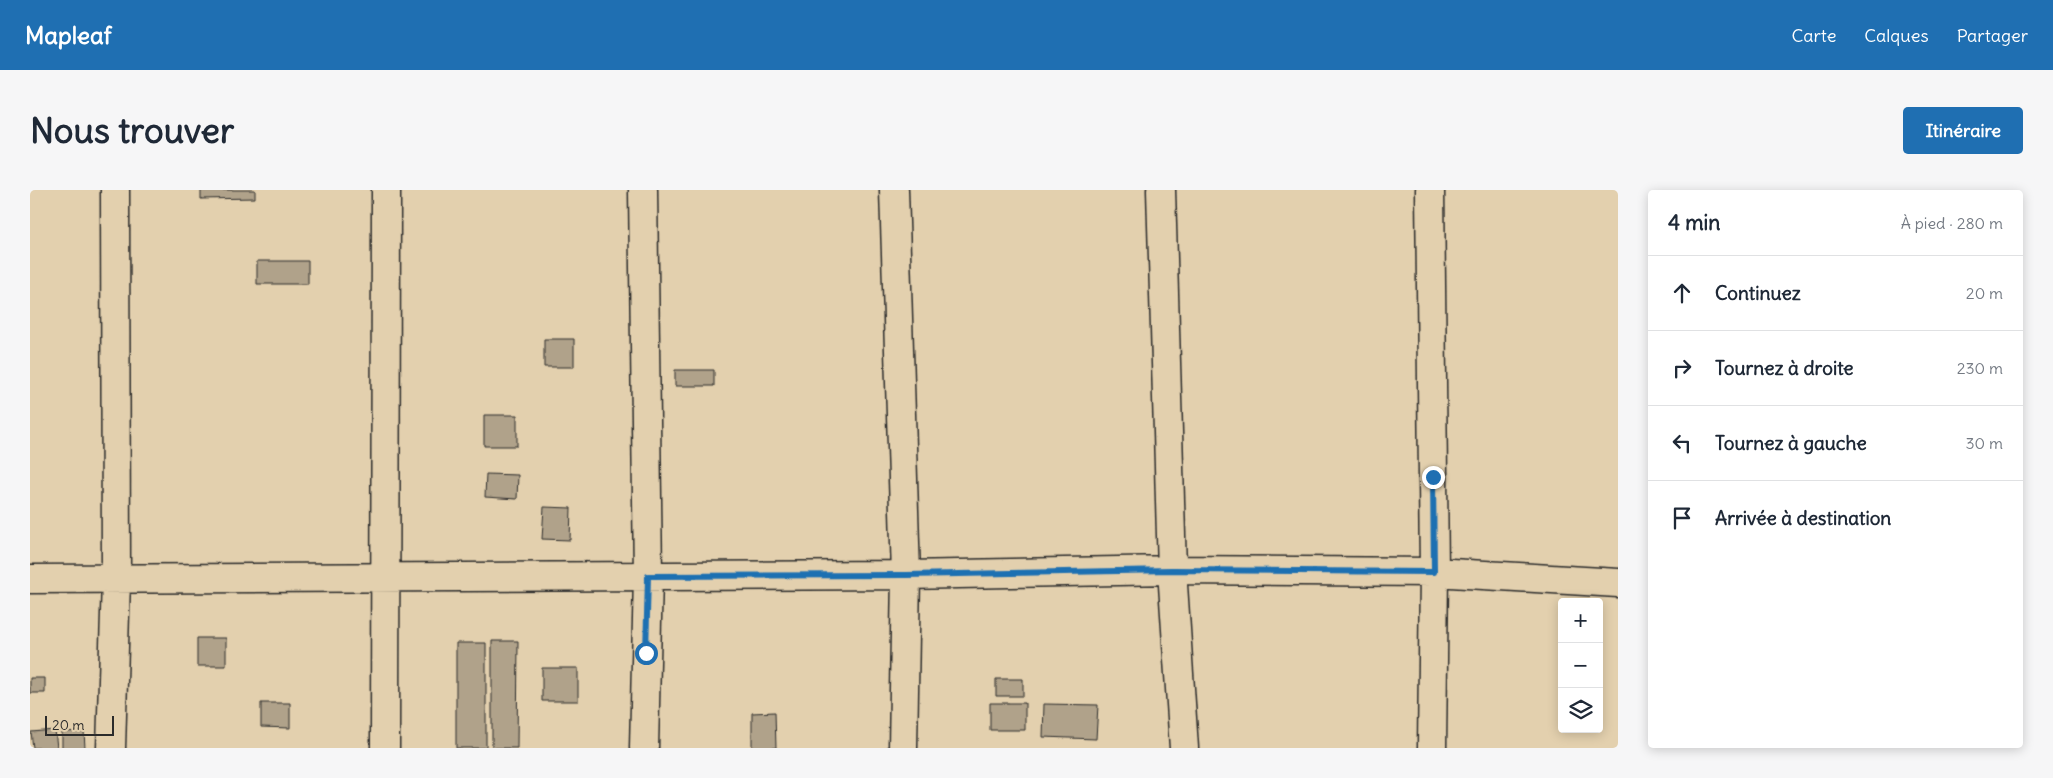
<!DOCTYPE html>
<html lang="fr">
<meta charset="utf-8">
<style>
body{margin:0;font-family:Delius,sans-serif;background:#f6f6f7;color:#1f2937}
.controls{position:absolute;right:15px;bottom:15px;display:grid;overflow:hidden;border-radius:5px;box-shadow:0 2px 12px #0003}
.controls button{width:45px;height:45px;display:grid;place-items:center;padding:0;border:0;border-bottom:1px solid #e0e1e3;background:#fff;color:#1f2937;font:25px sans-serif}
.scale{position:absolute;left:15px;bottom:12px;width:69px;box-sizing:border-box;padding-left:5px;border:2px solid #2b2b2b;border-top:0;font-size:14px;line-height:18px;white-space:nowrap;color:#2b2b2b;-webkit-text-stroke:4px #e3d0ae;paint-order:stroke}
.stop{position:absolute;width:15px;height:15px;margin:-11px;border:4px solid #1f6fb2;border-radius:50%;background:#fff}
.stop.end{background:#1f6fb2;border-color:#fff;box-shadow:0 1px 5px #0008}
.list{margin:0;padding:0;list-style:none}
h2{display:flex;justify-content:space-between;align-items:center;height:65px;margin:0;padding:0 20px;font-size:21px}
h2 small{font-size:16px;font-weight:400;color:#747a83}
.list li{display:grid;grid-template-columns:32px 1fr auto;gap:15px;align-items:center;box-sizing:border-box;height:75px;padding:0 20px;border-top:1px solid #e0e1e3}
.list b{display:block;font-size:19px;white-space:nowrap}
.list em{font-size:16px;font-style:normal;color:#747a83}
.icon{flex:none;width:28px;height:28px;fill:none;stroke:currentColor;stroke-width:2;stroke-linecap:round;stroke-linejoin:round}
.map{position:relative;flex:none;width:1588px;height:558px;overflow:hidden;border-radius:5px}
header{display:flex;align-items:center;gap:30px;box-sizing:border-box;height:70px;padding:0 25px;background:#1f6fb2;color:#fff}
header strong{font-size:24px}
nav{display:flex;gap:28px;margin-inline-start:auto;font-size:18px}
.intro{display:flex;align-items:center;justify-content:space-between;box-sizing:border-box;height:120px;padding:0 30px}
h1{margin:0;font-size:35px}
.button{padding:12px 22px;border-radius:5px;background:#1f6fb2;color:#fff;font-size:18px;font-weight:700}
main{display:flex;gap:30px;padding:0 30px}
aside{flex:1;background:#fff;border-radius:5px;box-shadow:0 2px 12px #0003}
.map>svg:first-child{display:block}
</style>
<header>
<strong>Mapleaf</strong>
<nav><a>Carte</a><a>Calques</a><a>Partager</a></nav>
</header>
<div class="intro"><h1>Nous trouver</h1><a class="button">Itinéraire</a></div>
<main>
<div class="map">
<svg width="1588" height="558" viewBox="0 0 1588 558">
<rect width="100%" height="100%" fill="#e3d0ae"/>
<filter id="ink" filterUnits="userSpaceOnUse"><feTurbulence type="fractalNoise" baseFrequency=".02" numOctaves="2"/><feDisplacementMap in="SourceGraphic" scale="10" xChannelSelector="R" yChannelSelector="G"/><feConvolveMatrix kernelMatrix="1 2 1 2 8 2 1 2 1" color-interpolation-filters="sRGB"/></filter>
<g filter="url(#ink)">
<!-- building -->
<path fill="#b0a28a" stroke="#2b2b2b" d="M 171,0 L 225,0 L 225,8 L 171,9 Z
M 227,71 L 278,71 L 278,94 L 227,94 Z
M 514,149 L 544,149 L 544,177 L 514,177 Z
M 645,180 L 684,180 L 684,196 L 645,196 Z
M 454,225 L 487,225 L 487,256 L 454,256 Z
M 456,284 L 488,285 L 487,309 L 455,307 Z
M 514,317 L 541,318 L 540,350 L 512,349 Z
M 167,448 L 196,448 L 196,476 L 167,476 Z
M 462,451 L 488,451 L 487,558 L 462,558 Z
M 426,453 L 456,453 L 456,558 L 426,558 Z
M 512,478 L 548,478 L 548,511 L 512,511 Z
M 0,488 L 15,488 L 15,503 L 0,503 Z
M 966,489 L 993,489 L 993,506 L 966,506 Z
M 231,513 L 260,513 L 260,538 L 231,537 Z
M 960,513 L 995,513 L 995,540 L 960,540 Z
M 1014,514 L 1068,515 L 1066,549 L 1013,547 Z
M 745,522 L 746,558 L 722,558 L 722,523 Z
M 25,540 L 27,558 L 3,558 L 1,542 Z
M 54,541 L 55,558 L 32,558 L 32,542 Z"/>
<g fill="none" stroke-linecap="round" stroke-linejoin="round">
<defs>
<path id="minor" d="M 613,0 L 618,386 L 614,558
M 864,0 L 876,385 L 873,558
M 1131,0 L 1142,380 L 1154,558
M 1400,0 L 1404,382 L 1402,558
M 0,389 L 876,385 L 1142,380 L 1404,382 L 1588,393
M 81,558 L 86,389 L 85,0
M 355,558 L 356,0"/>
</defs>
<!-- minor casing -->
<use href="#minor" stroke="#2b2b2b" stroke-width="31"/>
<!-- minor -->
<use href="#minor" stroke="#e3d0ae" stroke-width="28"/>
</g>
</g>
<g fill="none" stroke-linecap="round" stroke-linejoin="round" filter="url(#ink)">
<!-- route -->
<path stroke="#1f6fb2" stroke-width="6" d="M 616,463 L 618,386 L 876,385 L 1142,380 L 1404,382 L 1403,287"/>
</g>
</svg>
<div class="controls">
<button>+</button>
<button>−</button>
<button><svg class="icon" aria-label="layers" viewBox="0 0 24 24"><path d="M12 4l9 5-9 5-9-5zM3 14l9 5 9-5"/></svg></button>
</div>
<div class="scale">20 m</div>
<div class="stop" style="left:616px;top:463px"></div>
<div class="stop end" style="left:1403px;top:287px"></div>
</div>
<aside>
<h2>4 min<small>À pied · 280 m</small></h2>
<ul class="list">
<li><svg class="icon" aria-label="ahead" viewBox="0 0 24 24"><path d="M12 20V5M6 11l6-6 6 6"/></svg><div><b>Continuez</b></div><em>20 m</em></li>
<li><svg class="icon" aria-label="right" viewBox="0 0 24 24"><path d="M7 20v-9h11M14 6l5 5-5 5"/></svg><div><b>Tournez à droite</b></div><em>230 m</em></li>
<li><svg class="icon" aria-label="left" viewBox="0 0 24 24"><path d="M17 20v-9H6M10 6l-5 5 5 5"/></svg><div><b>Tournez à gauche</b></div><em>30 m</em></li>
<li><svg class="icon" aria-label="arrive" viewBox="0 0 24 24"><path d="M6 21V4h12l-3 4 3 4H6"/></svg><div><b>Arrivée à destination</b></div></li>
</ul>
</aside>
</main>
